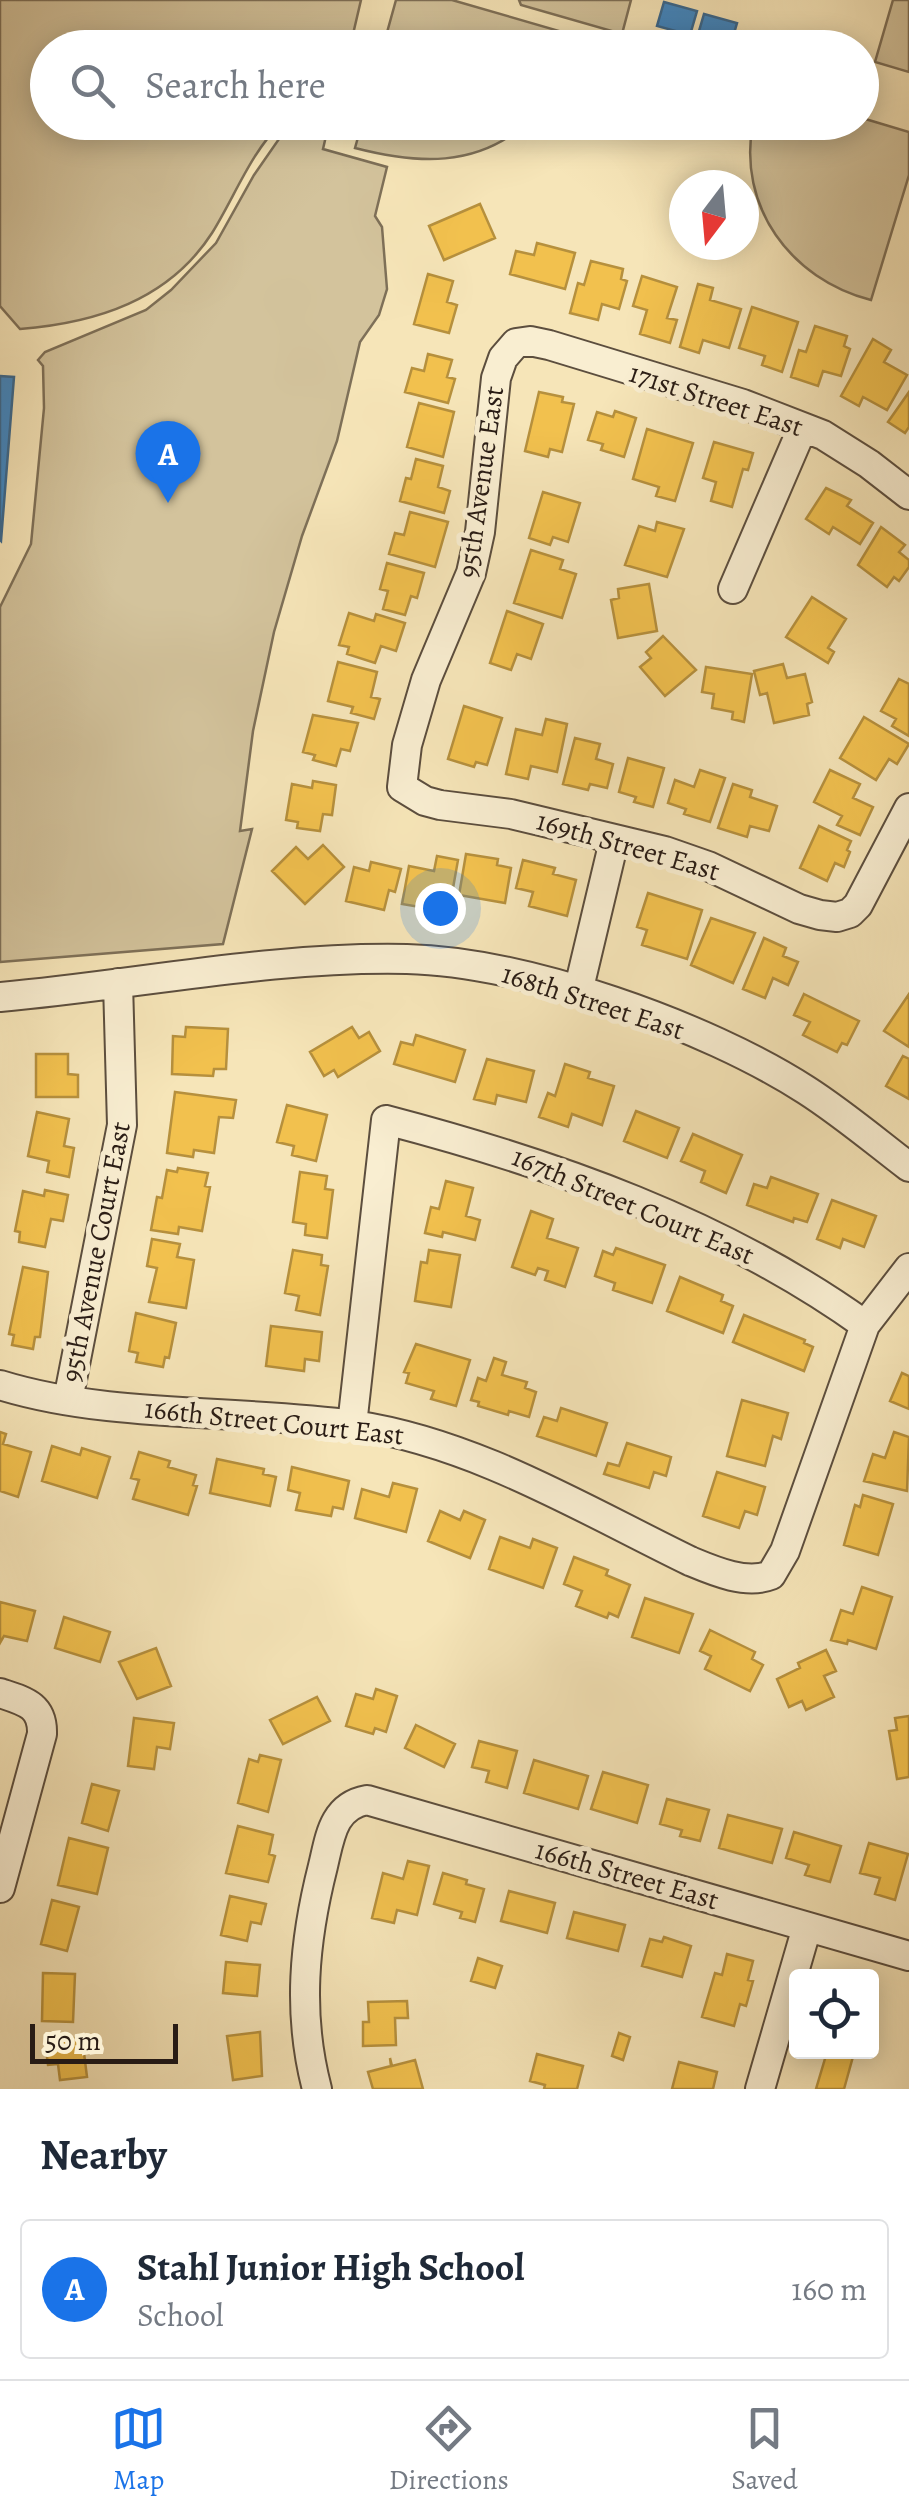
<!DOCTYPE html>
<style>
body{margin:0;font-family:Alegreya,serif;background:#f2f2f3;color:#1f2937}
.controls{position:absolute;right:30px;bottom:30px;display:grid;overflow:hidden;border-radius:10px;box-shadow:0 5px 25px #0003}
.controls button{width:90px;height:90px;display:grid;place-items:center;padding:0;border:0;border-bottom:2px solid #e0e1e3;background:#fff;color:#1f2937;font:50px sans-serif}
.compass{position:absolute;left:669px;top:170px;width:90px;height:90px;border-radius:50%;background:#fff;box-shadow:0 5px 25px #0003;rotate:196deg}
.scale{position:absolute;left:30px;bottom:25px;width:148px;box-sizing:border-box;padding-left:10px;border:5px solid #291c15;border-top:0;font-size:28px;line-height:35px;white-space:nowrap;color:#291c15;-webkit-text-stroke:8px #f9eed1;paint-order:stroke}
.you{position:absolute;left:440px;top:908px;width:35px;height:35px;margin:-25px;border:8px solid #fff;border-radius:50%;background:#1a73e8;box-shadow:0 0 0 15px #1a73e833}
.badge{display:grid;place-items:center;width:65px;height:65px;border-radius:50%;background:#1a73e8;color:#fff;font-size:32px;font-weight:700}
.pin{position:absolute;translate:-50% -82px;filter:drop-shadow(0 2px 5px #0008)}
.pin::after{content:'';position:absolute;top:52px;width:35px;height:30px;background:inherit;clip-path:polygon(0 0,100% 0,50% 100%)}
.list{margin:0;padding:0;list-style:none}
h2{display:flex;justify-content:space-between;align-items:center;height:130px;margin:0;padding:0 40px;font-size:42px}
h2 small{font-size:32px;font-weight:400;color:#747a83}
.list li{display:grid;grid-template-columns:65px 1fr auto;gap:30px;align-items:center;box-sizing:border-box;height:140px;margin:0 20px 20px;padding:0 20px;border:2px solid #e0e1e3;border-radius:10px}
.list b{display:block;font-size:38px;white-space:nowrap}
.list p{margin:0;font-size:32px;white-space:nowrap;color:#747a83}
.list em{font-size:32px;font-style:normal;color:#747a83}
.icon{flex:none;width:55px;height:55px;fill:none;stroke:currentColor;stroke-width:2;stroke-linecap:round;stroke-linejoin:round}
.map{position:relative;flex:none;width:909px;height:2089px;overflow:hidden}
.search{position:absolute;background:#fff;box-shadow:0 5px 25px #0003;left:30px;right:30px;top:30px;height:110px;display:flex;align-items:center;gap:25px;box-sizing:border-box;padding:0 35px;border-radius:55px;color:#747a83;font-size:38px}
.sheet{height:290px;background:#fff}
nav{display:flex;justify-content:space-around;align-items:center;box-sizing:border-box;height:140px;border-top:2px solid #e0e1e3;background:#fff;font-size:28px;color:#747a83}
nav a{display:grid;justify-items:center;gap:5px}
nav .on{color:#1a73e8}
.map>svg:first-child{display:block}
</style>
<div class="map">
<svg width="909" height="2089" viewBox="0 0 909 2089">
<rect width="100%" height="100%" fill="#f6e5b8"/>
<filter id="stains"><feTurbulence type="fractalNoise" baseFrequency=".002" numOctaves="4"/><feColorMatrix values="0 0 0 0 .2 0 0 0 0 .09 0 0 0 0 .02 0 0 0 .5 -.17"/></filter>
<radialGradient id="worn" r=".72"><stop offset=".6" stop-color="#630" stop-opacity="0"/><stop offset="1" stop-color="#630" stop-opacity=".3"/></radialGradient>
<!-- green -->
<path fill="#d3c39c" stroke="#7e7058" stroke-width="2.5" d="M 0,0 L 361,0 L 350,47 L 48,48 L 48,122 L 281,123 C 250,154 235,196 212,233 C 169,300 96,323 20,329 L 0,306 Z
M 396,0 L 452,0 L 573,35 L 570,47 L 383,47 Z
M 519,0 L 631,0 L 622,34 L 521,5 Z
M 893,0 L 909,0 L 909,72 L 875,62 Z
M 862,118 L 909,132 L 909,175 L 871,300 C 790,279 737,206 753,123 L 862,122 Z
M 297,123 L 329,123 L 323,149 L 387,167 L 375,216 L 382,227 L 387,289 L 379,315 L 360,342 L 337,441 L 302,536 L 274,632 L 253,731 L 240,831 L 252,829 L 223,944 L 0,962 L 0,607 L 31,544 L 44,408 L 43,366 L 38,360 L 45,352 L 146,310 L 171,290 L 216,243 L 254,175 L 281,136 Z
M 362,123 L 362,122 L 527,123 C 476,168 417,164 355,148 Z"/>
<!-- homes -->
<path fill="#f2c14e" stroke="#b6903d" stroke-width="2.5" d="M 480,204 L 495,238 L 444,260 L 429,226 Z
M 537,243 L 575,253 L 565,289 L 510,274 L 516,251 L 534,255 Z
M 591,261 L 623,269 L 621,279 L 627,281 L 619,309 L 602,304 L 598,320 L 570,313 L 578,283 L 584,285 Z
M 428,274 L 453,281 L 447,302 L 457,305 L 449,333 L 414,324 Z
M 642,276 L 677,287 L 667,318 L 677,320 L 670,343 L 640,334 L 647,310 L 633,306 Z
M 698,284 L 713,288 L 710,300 L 741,309 L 729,348 L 703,340 L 699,353 L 680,347 Z
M 752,307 L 798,322 L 782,372 L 762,365 L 765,356 L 739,348 Z
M 815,326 L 847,336 L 844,346 L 850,349 L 841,376 L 823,371 L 818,386 L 791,377 L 799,350 L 806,352 Z
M 873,339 L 891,350 L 884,362 L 907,375 L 887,410 L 863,397 L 859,406 L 841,396 Z
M 428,354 L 452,360 L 447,377 L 455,379 L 448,403 L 405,392 L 412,368 L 424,371 Z
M 539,392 L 563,397 L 562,402 L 574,404 L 562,452 L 550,449 L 548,457 L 525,451 Z
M 909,392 L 909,427 L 905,433 L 888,422 Z
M 419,403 L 454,412 L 443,457 L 407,447 Z
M 615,411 L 636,418 L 624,457 L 601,450 L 603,444 L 588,440 L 597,412 L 613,417 Z
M 647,429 L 693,443 L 675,501 L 656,496 L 659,487 L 633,479 Z
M 714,442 L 753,453 L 748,470 L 743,469 L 732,507 L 711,501 L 716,482 L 703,478 Z
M 416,459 L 443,466 L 438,487 L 450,491 L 444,513 L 400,501 L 406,478 L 411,479 Z
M 826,488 L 851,500 L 847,506 L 873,523 L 860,544 L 833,527 L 829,534 L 806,519 Z
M 543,492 L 580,503 L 568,542 L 553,537 L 550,545 L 529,538 Z
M 410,512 L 448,522 L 435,567 L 389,554 L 395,533 L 404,535 Z
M 657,522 L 684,529 L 667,577 L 625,565 L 639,526 L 655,531 Z
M 881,527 L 905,545 L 899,552 L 909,560 L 909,567 L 899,581 L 894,577 L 887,587 L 858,565 Z
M 531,550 L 563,560 L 560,569 L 576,574 L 562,618 L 514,603 Z
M 387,563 L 424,573 L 417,598 L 411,596 L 405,615 L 383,609 L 388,591 L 380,589 Z
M 649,584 L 657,631 L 618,638 L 611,600 L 619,598 L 618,589 Z
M 812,597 L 846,619 L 828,648 L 834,652 L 828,663 L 786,637 Z
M 507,611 L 543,624 L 531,659 L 517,654 L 511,670 L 490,663 Z
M 349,613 L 374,621 L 376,614 L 405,623 L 396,651 L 381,646 L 375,663 L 347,654 L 349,647 L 339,645 Z
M 663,636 L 696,670 L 665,696 L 640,667 L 651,658 L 646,652 Z
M 338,662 L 377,672 L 371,697 L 380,699 L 374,719 L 351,713 L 353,707 L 328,701 Z
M 783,664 L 787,678 L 805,674 L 812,702 L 807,704 L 809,715 L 774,723 L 767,693 L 760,695 L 754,671 Z
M 706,667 L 752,674 L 744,722 L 732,719 L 733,712 L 712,708 L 714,694 L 702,692 Z
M 899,679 L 909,684 L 909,736 L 892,726 L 896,719 L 881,711 Z
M 464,706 L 502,718 L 487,765 L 476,762 L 474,767 L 448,759 Z
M 313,715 L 358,723 L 350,751 L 341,749 L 336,766 L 313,760 L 315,755 L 303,752 Z
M 864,717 L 909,744 L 897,764 L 889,759 L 876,780 L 840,758 Z
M 546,719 L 567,724 L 557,772 L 531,766 L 528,779 L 506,774 L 516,729 L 542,735 Z
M 575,738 L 600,744 L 596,759 L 613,764 L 607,788 L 590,784 L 588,790 L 563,784 Z
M 628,758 L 664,768 L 653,807 L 634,802 L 636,797 L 619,792 Z
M 700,770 L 725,778 L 710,822 L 684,814 L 686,809 L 668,803 L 675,780 L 694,787 Z
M 830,770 L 860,784 L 853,798 L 873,807 L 860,835 L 837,825 L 842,816 L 814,802 Z
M 313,781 L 336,785 L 332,815 L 323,814 L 320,831 L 297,828 L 298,822 L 286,820 L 292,784 L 312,788 Z
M 733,784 L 752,790 L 750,797 L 777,806 L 769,831 L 750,826 L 747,837 L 718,828 Z
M 819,826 L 851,841 L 847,850 L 850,852 L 844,867 L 835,863 L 827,881 L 800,868 Z
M 323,845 L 344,867 L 305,904 L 272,871 L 296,847 L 308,859 Z
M 466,854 L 498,859 L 497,865 L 511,868 L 505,903 L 459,895 Z
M 437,856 L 458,860 L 447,922 L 431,919 L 432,909 L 402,904 L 409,866 L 434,871 Z
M 523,860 L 555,868 L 553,874 L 576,880 L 567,916 L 529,906 L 533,892 L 516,888 Z
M 371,862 L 401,869 L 395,892 L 389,890 L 384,910 L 346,901 L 354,867 L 369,871 Z
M 648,893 L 702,910 L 687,959 L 642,945 L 647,930 L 637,927 Z
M 711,918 L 755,933 L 733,983 L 691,965 Z
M 764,938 L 786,948 L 783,956 L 798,962 L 788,985 L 773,978 L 765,998 L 743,989 Z
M 804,994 L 859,1021 L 847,1045 L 842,1043 L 837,1052 L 803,1035 L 810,1022 L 794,1015 Z
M 909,994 L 909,1047 L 884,1031 Z
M 186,1027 L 228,1029 L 226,1069 L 214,1069 L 213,1076 L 172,1074 L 173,1036 L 185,1037 Z
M 352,1027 L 359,1038 L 369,1032 L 380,1051 L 338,1077 L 334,1070 L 324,1076 L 310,1052 Z
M 416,1035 L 465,1050 L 455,1082 L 394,1064 L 401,1042 L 413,1045 Z
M 36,1054 L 68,1054 L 68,1074 L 78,1075 L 78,1097 L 36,1097 Z
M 903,1056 L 909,1059 L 909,1099 L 886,1086 Z
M 487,1059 L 534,1071 L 526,1102 L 497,1095 L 495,1104 L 474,1099 Z
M 565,1064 L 590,1072 L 588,1078 L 614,1086 L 602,1125 L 572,1114 L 568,1127 L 539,1117 L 548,1093 L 555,1096 Z
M 175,1092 L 236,1100 L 233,1118 L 219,1117 L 214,1153 L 194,1150 L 193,1157 L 167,1153 Z
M 287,1105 L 327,1115 L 316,1161 L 292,1155 L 294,1146 L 277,1142 Z
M 636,1111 L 679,1128 L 667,1158 L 624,1141 Z
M 37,1112 L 69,1119 L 64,1146 L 74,1148 L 69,1177 L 47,1172 L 49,1161 L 28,1156 Z
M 693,1134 L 742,1155 L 726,1193 L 701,1182 L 705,1171 L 681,1161 Z
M 178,1168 L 208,1173 L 205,1186 L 210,1187 L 202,1231 L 179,1227 L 178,1234 L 151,1230 L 157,1197 L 162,1198 L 167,1170 L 177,1172 Z
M 300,1172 L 327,1176 L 325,1189 L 333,1190 L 327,1238 L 305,1235 L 306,1224 L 293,1222 Z
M 771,1177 L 818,1194 L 807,1222 L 794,1218 L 793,1222 L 747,1205 L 754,1184 L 767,1188 Z
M 446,1181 L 473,1188 L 466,1216 L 480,1220 L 475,1240 L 443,1232 L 442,1237 L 425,1233 L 431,1207 L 439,1209 Z
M 45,1190 L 68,1195 L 63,1221 L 51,1219 L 45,1247 L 19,1242 L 20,1232 L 15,1231 L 23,1191 L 44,1196 Z
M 832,1200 L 876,1216 L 864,1247 L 843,1239 L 840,1248 L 817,1239 Z
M 531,1211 L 553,1219 L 547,1238 L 578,1248 L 565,1287 L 545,1280 L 548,1271 L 538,1268 L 535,1275 L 512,1267 Z
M 152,1239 L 180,1244 L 177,1257 L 194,1260 L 186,1308 L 149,1302 L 157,1268 L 147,1266 Z
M 616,1248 L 665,1265 L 652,1303 L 613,1290 L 615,1283 L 595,1276 L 603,1251 L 613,1255 Z
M 293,1250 L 322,1255 L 321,1265 L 328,1266 L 320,1315 L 296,1310 L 299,1296 L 285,1293 Z
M 429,1250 L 460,1255 L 451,1307 L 415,1301 L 421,1262 L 427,1263 Z
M 23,1267 L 48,1272 L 40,1337 L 35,1337 L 33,1349 L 12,1345 L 14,1335 L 9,1334 Z
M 680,1277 L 723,1295 L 721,1301 L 733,1306 L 723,1333 L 667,1311 Z
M 136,1313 L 176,1323 L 169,1358 L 165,1357 L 163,1367 L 136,1362 L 138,1353 L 129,1351 Z
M 744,1315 L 805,1340 L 804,1343 L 813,1347 L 804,1371 L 733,1342 Z
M 271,1326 L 322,1332 L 319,1361 L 305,1359 L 304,1371 L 266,1366 Z
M 416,1344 L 470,1360 L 456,1406 L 431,1399 L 434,1391 L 406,1383 L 409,1373 L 404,1372 Z
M 494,1358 L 506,1362 L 502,1375 L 527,1382 L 525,1388 L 536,1392 L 529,1417 L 509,1411 L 508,1415 L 478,1406 L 479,1402 L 471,1400 L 478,1378 L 486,1381 Z
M 902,1373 L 909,1376 L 909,1409 L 890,1401 Z
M 742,1400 L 788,1413 L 781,1439 L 773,1436 L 765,1466 L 727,1456 Z
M 561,1408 L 607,1423 L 596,1456 L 537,1436 L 544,1417 L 557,1421 Z
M 0,1432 L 6,1434 L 3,1444 L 31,1452 L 18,1497 L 0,1491 Z
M 894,1432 L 909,1437 L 907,1491 L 864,1481 L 873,1454 L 885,1458 Z
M 627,1443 L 671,1457 L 666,1476 L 654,1472 L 649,1488 L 604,1474 L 608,1463 L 619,1466 Z
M 52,1446 L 80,1455 L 82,1448 L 110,1457 L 97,1498 L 42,1481 Z
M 139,1452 L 170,1461 L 168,1467 L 196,1475 L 193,1485 L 197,1486 L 188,1515 L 133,1499 L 139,1480 L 131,1478 Z
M 217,1459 L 264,1469 L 263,1474 L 276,1477 L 270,1506 L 210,1493 Z
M 292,1467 L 349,1481 L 343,1509 L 333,1507 L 331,1516 L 296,1510 L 300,1493 L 288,1490 Z
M 717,1472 L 765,1487 L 757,1515 L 745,1511 L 739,1528 L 703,1516 Z
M 393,1483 L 417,1489 L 406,1532 L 355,1518 L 362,1489 L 389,1497 Z
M 863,1495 L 893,1504 L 878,1555 L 844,1545 L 855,1505 L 860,1507 Z
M 440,1511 L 460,1520 L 464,1511 L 485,1520 L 470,1558 L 428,1541 Z
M 500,1537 L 530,1548 L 533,1539 L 557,1548 L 543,1588 L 489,1569 Z
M 574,1557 L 608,1570 L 606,1575 L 630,1585 L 618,1617 L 609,1613 L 607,1618 L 576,1606 L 582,1591 L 564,1584 Z
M 862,1587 L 892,1597 L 876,1649 L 848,1640 L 847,1644 L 831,1640 L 841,1610 L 853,1614 Z
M 645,1598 L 693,1614 L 679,1653 L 632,1637 Z
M 0,1602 L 35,1611 L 27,1641 L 4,1636 L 0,1643 Z
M 64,1617 L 110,1632 L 100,1662 L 55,1648 Z
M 710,1630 L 755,1652 L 752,1659 L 763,1665 L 750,1691 L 705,1669 L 711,1656 L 700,1651 Z
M 156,1648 L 171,1686 L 137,1699 L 119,1662 Z
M 826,1650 L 836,1671 L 824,1676 L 834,1697 L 806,1710 L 802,1701 L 789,1707 L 777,1679 L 800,1668 L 798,1663 Z
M 376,1689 L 397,1696 L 386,1732 L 375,1728 L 373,1734 L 346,1726 L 356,1694 L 373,1699 Z
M 317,1697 L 330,1721 L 283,1744 L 270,1720 Z
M 909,1716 L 909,1777 L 897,1779 L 889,1731 L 897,1730 L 895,1718 Z
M 134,1718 L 174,1723 L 170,1749 L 157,1747 L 154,1769 L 128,1766 Z
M 416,1725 L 455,1744 L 444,1767 L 405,1748 Z
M 479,1741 L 517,1751 L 507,1788 L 486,1782 L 489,1771 L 472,1767 Z
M 260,1755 L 281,1760 L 268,1812 L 238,1803 L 249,1759 L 258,1762 Z
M 534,1760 L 588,1776 L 578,1809 L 524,1793 Z
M 603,1772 L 648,1785 L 637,1823 L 591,1809 Z
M 92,1784 L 119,1791 L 108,1831 L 82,1823 Z
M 667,1799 L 709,1810 L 700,1841 L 680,1836 L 682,1830 L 660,1824 Z
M 728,1815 L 782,1829 L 772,1863 L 719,1848 Z
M 238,1826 L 273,1835 L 269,1854 L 275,1856 L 268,1882 L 226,1873 Z
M 794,1832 L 841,1846 L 830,1882 L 805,1875 L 809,1865 L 786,1858 Z
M 69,1838 L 108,1848 L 97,1894 L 58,1885 Z
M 869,1843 L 908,1854 L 895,1900 L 875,1894 L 880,1878 L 860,1873 Z
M 408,1861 L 429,1866 L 417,1915 L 397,1910 L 394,1923 L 372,1918 L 383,1873 L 403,1879 Z
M 443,1873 L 467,1880 L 466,1884 L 484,1889 L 475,1922 L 460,1918 L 462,1912 L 434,1904 Z
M 509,1891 L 555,1903 L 547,1933 L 501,1921 Z
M 230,1896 L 266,1904 L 261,1924 L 251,1922 L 247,1941 L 221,1935 Z
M 52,1900 L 79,1907 L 67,1951 L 41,1944 Z
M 574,1912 L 625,1925 L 618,1951 L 567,1938 Z
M 664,1937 L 691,1946 L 682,1977 L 642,1966 L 650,1939 L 662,1942 Z
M 727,1954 L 753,1961 L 748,1980 L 753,1981 L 746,2006 L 740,2004 L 734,2026 L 702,2017 L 715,1973 L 722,1975 Z
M 478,1958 L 502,1966 L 495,1988 L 471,1981 Z
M 226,1962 L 260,1965 L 257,1996 L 223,1993 Z
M 43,1973 L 75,1974 L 73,2022 L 42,2021 Z
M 407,2001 L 408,2018 L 395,2018 L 396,2045 L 363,2046 L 363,2022 L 369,2022 L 368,2002 Z
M 260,2032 L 262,2076 L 233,2080 L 227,2036 Z
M 619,2033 L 630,2037 L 623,2060 L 612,2056 Z
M 82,2037 L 87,2077 L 60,2080 L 58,2064 L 48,2065 L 45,2042 Z
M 827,2052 L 854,2053 L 844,2089 L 816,2089 Z
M 537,2054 L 583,2066 L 577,2089 L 544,2089 L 545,2085 L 530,2081 Z
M 390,2058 L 392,2066 L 415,2060 L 423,2089 L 373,2089 L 368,2072 L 391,2066 Z
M 679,2062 L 717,2072 L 713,2089 L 672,2089 Z"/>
<!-- schools -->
<path fill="#3f88c5" stroke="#386890" stroke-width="2.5" d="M 664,2 L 697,11 L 690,35 L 657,26 Z
M 704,14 L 737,23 L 730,47 L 697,38 Z
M 0,376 L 14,377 L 1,541 L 0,540 Z"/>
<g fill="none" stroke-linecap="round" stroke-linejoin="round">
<defs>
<path id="minor" d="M 909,495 L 869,464 L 823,435 L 743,404 L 549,345 L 530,341 L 516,343 L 503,358 L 496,378 L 480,532 L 471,573 L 426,680 L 407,745 L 402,787 L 425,801 L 440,805 L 511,814 L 665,851 L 708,866 L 799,909 L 820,915 L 837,917 L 850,913 L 858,905 L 909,808
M 733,589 L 802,429
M 578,992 L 614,841
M 0,997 C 136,985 270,956 407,959 C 526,962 705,1025 806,1090 C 842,1113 875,1141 909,1167
M 0,1385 C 110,1419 239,1409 354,1425 C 475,1443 581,1508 690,1561 C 714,1571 746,1585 771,1575 L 785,1551 L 865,1325 L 909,1268
M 68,1400 L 122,1125 L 118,983
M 352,1425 L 386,1120 C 554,1164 723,1223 865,1325
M 0,1693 C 24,1701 43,1705 42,1734 L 0,1888
M 317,2089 C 297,2013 304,1941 323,1866 C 330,1837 333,1806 367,1800 L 909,1956
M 760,2089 L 807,1927"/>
</defs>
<!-- minor casing -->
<use href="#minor" stroke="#5c4e3e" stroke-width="32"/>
<!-- minor -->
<use href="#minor" stroke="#f9eed1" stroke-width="28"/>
</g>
<g text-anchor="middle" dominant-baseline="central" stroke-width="10" stroke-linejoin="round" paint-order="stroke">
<!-- street labels -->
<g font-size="28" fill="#291c15" stroke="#f9eed1">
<text transform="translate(716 400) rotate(18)">171st Street East</text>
<text transform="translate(481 482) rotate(-82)">95th Avenue East</text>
<text transform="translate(628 846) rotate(16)">169th Street East</text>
<text transform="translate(593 1002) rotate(18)">168th Street East</text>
<text transform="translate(633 1206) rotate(23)">167th Street Court East</text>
<text transform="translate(96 1252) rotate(-79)">95th Avenue Court East</text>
<text transform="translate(274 1422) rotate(6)">166th Street Court East</text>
<text transform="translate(627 1875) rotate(16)">166th Street East</text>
</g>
</g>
<rect width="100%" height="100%" filter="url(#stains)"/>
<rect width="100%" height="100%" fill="url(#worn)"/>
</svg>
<div class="controls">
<button><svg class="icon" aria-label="locate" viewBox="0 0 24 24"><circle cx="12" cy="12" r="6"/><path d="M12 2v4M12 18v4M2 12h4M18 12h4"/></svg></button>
</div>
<svg class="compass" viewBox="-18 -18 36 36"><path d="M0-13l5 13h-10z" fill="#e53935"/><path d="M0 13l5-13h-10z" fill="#747a83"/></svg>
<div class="scale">50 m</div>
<div class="you"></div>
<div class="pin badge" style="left:168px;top:503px">A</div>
<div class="search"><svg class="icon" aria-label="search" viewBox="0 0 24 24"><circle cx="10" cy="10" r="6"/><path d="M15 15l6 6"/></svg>Search here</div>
</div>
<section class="sheet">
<h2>Nearby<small></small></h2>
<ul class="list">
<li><span class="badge">A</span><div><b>Stahl Junior High School</b><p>School</p></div><em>160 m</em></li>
</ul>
</section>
<nav>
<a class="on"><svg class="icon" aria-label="map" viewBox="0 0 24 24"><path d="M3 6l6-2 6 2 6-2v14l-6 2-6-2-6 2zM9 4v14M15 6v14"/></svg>Map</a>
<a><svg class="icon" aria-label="directions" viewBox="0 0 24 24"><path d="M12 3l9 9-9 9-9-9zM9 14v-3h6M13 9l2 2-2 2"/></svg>Directions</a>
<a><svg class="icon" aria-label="saved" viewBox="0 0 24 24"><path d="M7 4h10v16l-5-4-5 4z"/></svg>Saved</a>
</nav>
